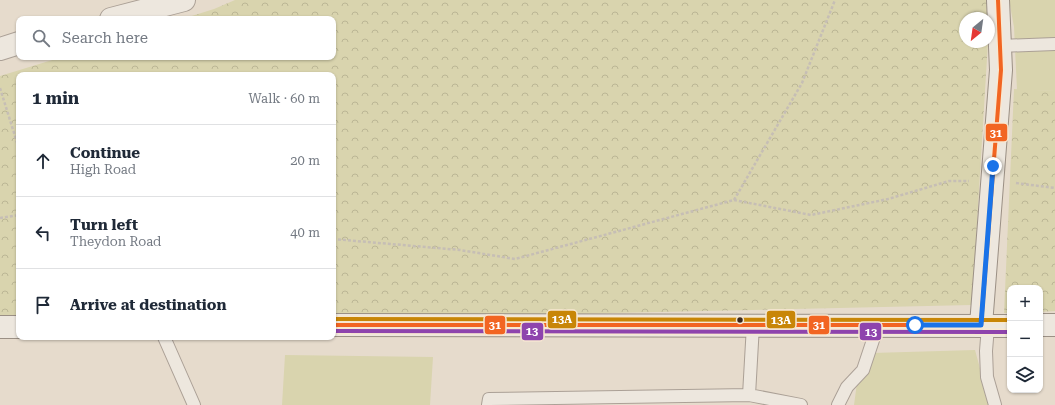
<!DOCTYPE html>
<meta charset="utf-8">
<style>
body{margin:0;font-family:"Roboto Serif",serif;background:#f2f2f3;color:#1f2937}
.controls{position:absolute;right:12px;bottom:12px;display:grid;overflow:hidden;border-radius:8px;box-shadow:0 1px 3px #0004}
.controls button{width:36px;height:36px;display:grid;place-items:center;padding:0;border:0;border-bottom:1px solid #e0e1e3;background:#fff;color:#1f2937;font:20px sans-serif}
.compass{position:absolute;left:959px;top:12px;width:36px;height:36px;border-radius:50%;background:#fff;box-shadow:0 1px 3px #0004;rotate:209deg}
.stop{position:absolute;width:12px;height:12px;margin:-9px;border:3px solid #1a73e8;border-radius:50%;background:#fff}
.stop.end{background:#1a73e8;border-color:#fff;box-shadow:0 1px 4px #0008}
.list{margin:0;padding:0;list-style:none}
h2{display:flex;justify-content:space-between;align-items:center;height:52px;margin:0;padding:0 16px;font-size:17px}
h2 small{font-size:13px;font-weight:400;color:#747a83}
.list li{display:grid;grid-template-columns:26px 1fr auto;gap:12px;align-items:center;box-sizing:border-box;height:72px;padding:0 16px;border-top:1px solid #e0e1e3}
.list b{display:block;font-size:15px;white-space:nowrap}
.list p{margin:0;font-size:13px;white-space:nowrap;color:#747a83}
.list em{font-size:13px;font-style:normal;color:#747a83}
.icon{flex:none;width:22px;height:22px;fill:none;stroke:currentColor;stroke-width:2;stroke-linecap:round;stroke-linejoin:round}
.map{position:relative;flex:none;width:1055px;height:405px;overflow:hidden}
.search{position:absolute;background:#fff;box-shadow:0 1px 3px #0004;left:16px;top:16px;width:320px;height:44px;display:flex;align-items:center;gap:10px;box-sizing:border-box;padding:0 14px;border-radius:8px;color:#747a83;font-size:15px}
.panel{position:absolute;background:#fff;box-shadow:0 1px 3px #0004;left:16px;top:72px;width:320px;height:268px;border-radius:8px}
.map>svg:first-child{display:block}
</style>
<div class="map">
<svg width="1055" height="405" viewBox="0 0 1055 405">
<defs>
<pattern id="forest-crowns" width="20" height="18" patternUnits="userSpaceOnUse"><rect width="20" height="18" fill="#d9d4ae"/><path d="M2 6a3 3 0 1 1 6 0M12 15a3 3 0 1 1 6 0" fill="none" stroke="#bbb695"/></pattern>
</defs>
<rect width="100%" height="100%" fill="#e6dbcc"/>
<!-- grass -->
<path fill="#d9d4ae" d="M 1009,0 L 1055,0 L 1055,91 L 1017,90 L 1014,27 Z
M 975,350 L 990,405 L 854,405 L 857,383 L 872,353 Z
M 285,355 L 433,357 L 430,405 L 282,405 Z"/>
<!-- forest -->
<path fill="url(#forest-crowns)" d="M 235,0 L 986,0 L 990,15 L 989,18 L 965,18 L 965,42 L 988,42 L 972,305 L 435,317 L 333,317 L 333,75 L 19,75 L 19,315 L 0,315 L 0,76 L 62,57 L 333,57 L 333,19 L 182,19 L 214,9 Z
M 1014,89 L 1055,91 L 1055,311 L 1040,312 L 1040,288 L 1010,288 L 1010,313 L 1004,313 Z"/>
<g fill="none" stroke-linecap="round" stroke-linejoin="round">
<defs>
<path id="lane" d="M 1000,46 L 1055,44
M 988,326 L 986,351 L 987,377 L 995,405
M 164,337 L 194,405
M 749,395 L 801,405
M 488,405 L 489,399 L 749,395 L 753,325
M 838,405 L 847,387 L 863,370 L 878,325"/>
<path id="street" d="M 111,19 L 184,0
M 0,49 L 19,43"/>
<path id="secondary" d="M 333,325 L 1010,326
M 981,325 L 1001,70 L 998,0
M 1040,325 L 1055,325
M 0,327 L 19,327"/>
</defs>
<!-- lane casing -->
<use href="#lane" stroke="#aba096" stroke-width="14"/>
<!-- street casing -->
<use href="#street" stroke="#aba096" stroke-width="24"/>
<!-- secondary casing -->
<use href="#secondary" stroke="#9b9085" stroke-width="24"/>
<!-- path -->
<path stroke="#c6beb5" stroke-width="2.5" stroke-dasharray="3 2" stroke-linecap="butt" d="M 0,88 L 19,149
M 1016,183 L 1055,188
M 734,200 L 802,83 L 835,0
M 0,218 L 19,215
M 333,239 L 460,250 L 515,259 L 734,200 L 811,215 L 888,199 L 949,181 L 969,181"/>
<!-- lane -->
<use href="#lane" stroke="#ede7de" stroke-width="12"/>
<!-- street -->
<use href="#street" stroke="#ede7de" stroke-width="22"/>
<!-- secondary -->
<use href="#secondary" stroke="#ede7de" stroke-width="22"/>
<defs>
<path id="bus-1" d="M 333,325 L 981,325
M 981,325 L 1001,70 L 998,0"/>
<path id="bus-2" d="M 333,331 L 1010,332"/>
<path id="bus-3" d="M 333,319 L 1010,320"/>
</defs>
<!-- bus-1 casing -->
<use href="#bus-1" stroke="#f7e8d2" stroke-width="7"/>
<!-- bus-2 casing -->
<use href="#bus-2" stroke="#f7e8d2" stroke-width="7"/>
<!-- bus-3 casing -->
<use href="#bus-3" stroke="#f7e8d2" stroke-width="7"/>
<!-- bus-1 -->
<use href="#bus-1" stroke="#f26522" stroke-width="4"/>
<!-- bus-2 -->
<use href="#bus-2" stroke="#8e44ad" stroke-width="4"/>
<!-- bus-3 -->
<use href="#bus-3" stroke="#c88607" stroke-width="4"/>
</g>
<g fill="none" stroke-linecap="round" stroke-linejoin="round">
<!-- route -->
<path stroke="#1a73e8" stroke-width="5" d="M 915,325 L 981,325 L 993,166"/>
</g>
<!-- markers -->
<circle fill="#3a271d" stroke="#f7e8d2" stroke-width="1.5" cx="740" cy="320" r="3.5"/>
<g stroke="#f7e8d2" stroke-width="1.5">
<rect x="985" y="123" width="23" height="19" rx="4" fill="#f26522"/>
<rect x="547" y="310" width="30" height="19" rx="4" fill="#c88607"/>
<rect x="766" y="310" width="30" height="19" rx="4" fill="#c88607"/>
<rect x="484" y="315" width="22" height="20" rx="4" fill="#f26522"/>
<rect x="808" y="315" width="22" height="20" rx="4" fill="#f26522"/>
<rect x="521" y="322" width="23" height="19" rx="4" fill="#8e44ad"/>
<rect x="859" y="322" width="23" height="19" rx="4" fill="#8e44ad"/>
</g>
<g font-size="11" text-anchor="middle" font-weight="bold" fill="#fff">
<text x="996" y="137">31</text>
<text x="562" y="323">13A</text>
<text x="781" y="324">13A</text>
<text x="495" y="329">31</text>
<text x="819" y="329">31</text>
<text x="532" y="335">13</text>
<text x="871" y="336">13</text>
</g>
</svg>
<div class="controls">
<button>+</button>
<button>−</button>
<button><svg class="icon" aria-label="layers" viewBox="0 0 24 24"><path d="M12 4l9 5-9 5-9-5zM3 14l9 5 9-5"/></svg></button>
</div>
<svg class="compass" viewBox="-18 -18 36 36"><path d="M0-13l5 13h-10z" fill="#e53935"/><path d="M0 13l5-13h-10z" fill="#747a83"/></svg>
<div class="stop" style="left:915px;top:325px"></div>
<div class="stop end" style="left:993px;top:166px"></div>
<div class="search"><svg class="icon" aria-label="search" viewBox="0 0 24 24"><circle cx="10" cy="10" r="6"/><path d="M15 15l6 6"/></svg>Search here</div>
<section class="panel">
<h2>1 min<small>Walk · 60 m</small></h2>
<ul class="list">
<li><svg class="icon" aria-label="ahead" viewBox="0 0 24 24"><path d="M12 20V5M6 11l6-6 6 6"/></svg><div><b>Continue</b><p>High Road</p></div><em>20 m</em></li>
<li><svg class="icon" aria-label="left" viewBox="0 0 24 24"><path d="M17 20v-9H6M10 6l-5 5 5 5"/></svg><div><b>Turn left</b><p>Theydon Road</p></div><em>40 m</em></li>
<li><svg class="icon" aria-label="arrive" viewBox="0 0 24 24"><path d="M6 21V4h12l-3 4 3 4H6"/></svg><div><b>Arrive at destination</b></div></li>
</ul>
</section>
</div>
